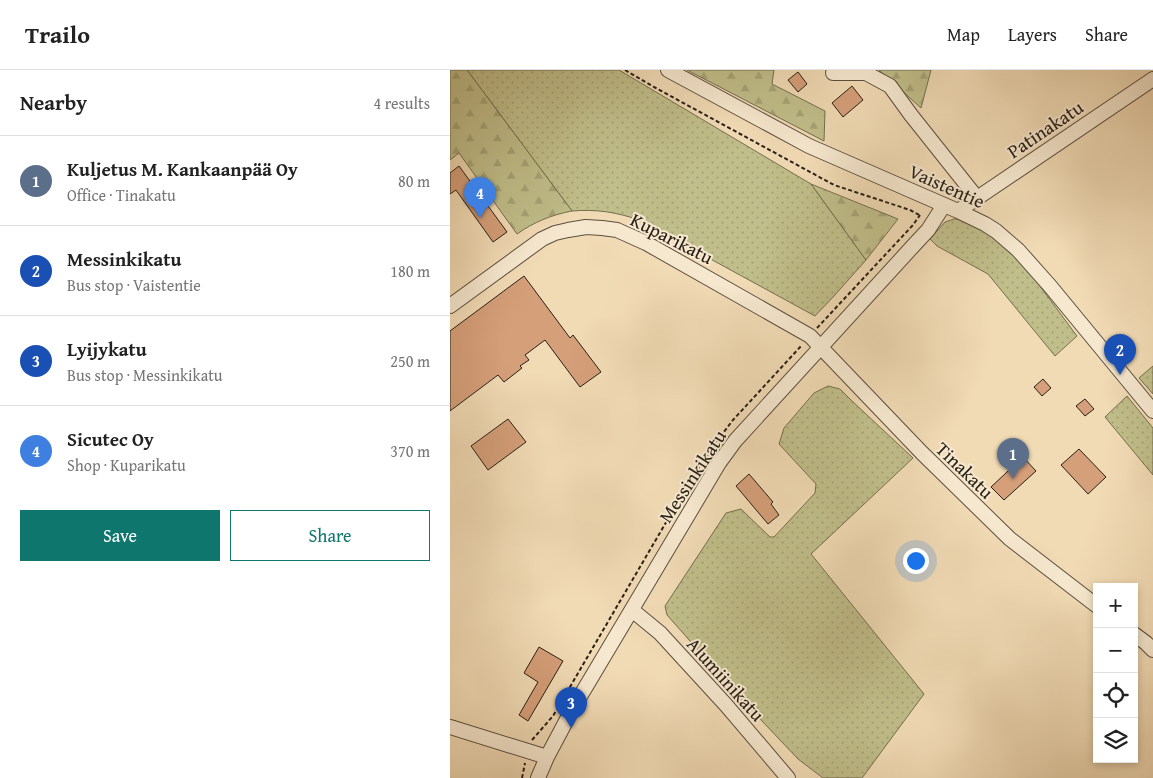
<!DOCTYPE html>
<meta charset="utf-8">
<style>
body{margin:0;font-family:"Gentium Book Plus",serif;background:#f2f2f2;color:#222}
.controls{position:absolute;right:15px;bottom:15px;display:grid;overflow:hidden;border-radius:0px;box-shadow:0 2px 8px #0003}
.controls button{width:45px;height:45px;display:grid;place-items:center;padding:0;border:0;border-bottom:1px solid #e0e0e0;background:#fff;color:#222;font:25px sans-serif}
.you{position:absolute;left:465px;top:490px;width:18px;height:18px;margin:-12px;border:4px solid #fff;border-radius:50%;background:#1a73e8;box-shadow:0 0 0 8px #1a73e833}
.badge{display:grid;place-items:center;width:32px;height:32px;border-radius:50%;background:#0f766e;color:#fff;font-size:16px;font-weight:700}
.pin{position:absolute;translate:-50% -41px;filter:drop-shadow(0 1px 2px #0008)}
.pin::after{content:'';position:absolute;top:26px;width:18px;height:15px;background:inherit;clip-path:polygon(0 0,100% 0,50% 100%)}
.list{margin:0;padding:0;list-style:none}
h2{display:flex;justify-content:space-between;align-items:center;height:65px;margin:0;padding:0 20px;font-size:21px}
h2 small{font-size:16px;font-weight:400;color:#767676}
.list li{display:grid;grid-template-columns:32px 1fr auto;gap:15px;align-items:center;box-sizing:border-box;height:90px;padding:0 20px;border-top:1px solid #e0e0e0}
.list b{display:block;font-size:19px;white-space:nowrap}
.list p{margin:0;font-size:16px;white-space:nowrap;color:#767676}
.list em{font-size:16px;font-style:normal;color:#767676}
.actions{display:flex;gap:10px;padding:15px 20px}
.actions a{flex:1;padding:11px 0;border:1px solid #0f766e;border-radius:0px;text-align:center;font-size:18px;color:#0f766e}
.actions .main{background:#0f766e;color:#fff}
.icon{flex:none;width:28px;height:28px;fill:none;stroke:currentColor;stroke-width:2;stroke-linecap:round;stroke-linejoin:round}
.map{position:relative;flex:none;width:703px;height:708px;overflow:hidden}
header{display:flex;align-items:center;gap:30px;box-sizing:border-box;height:70px;padding:0 25px;background:#fff;border-bottom:1px solid #e0e0e0}
header strong{font-size:24px}
nav{display:flex;gap:28px;margin-inline-start:auto;font-size:18px}
main{display:flex}
aside{flex:1;background:#fff}
.map>svg:first-child{display:block}
</style>
<header>
<strong>Trailo</strong>
<nav><a>Map</a><a>Layers</a><a>Share</a></nav>
</header>
<main>
<aside>
<h2>Nearby<small>4 results</small></h2>
<ul class="list">
<li><span class="badge" style="background:#5c6f8a">1</span><div><b>Kuljetus M. Kankaanpää Oy</b><p>Office · Tinakatu</p></div><em>80 m</em></li>
<li><span class="badge" style="background:#1a4fb4">2</span><div><b>Messinkikatu</b><p>Bus stop · Vaistentie</p></div><em>180 m</em></li>
<li><span class="badge" style="background:#1a4fb4">3</span><div><b>Lyijykatu</b><p>Bus stop · Messinkikatu</p></div><em>250 m</em></li>
<li><span class="badge" style="background:#3f7fe0">4</span><div><b>Sicutec Oy</b><p>Shop · Kuparikatu</p></div><em>370 m</em></li>
</ul>
<div class="actions"><a class="main">Save</a><a>Share</a></div>
</aside>
<div class="map">
<svg width="703" height="708" viewBox="0 0 703 708">
<defs>
<pattern id="grass-dots" width="8" height="8" patternUnits="userSpaceOnUse" patternTransform="scale(1.25)"><rect width="8" height="8" fill="#c0be8a"/><path d="M2 2h.1M6 6h.1" fill="none" stroke="#a5a376" stroke-width="1.8" stroke-linecap="round"/></pattern>
<pattern id="forest-firs" width="22" height="20" patternUnits="userSpaceOnUse" patternTransform="scale(1.25)"><rect width="22" height="20" fill="#c0be8a"/><path d="M5 1l3.5 6h-7zM16 11l3.5 6h-7z" fill="#a5a376"/></pattern>
</defs>
<rect width="100%" height="100%" fill="#f1dbb5"/>
<filter id="stains"><feTurbulence type="fractalNoise" baseFrequency=".004" numOctaves="4"/><feColorMatrix values="0 0 0 0 .2 0 0 0 0 .09 0 0 0 0 .02 0 0 0 .5 -.17"/></filter>
<radialGradient id="worn" r=".72"><stop offset=".6" stop-color="#630" stop-opacity="0"/><stop offset="1" stop-color="#630" stop-opacity=".3"/></radialGradient>
<!-- grass -->
<path fill="url(#grass-dots)" stroke="#746f50" d="M 17,0 L 169,0 L 361,114 L 416,190 L 384,226 L 365,246 L 189,150 C 166,142 146,139 122,141 Z
M 504,149 L 513,149 L 523,154 L 558,177 L 578,200 L 627,266 L 605,286 L 538,204 L 487,176 L 480,169 L 495,152 Z
M 703,296 L 703,324 L 689,308 Z
M 378,316 L 390,319 L 401,330 L 463,388 L 361,484 L 474,624 L 412,708 L 373,708 L 348,689 L 294,632 L 217,545 L 215,536 L 276,443 L 291,439 L 320,467 L 324,467 L 365,423 L 366,414 L 329,374 L 334,358 L 364,323 Z
M 677,326 L 703,358 L 703,405 L 655,347 Z"/>
<!-- forest -->
<path fill="url(#forest-firs)" stroke="#746f50" d="M 0,0 L 17,0 L 122,141 C 101,145 84,152 67,164 L 9,83 L 0,90 Z
M 237,0 L 324,0 L 322,14 L 375,41 L 374,71 Z
M 429,0 L 481,0 L 471,38 Z
M 361,114 L 448,149 L 416,190 Z"/>
<!-- building -->
<path fill="#d59f79" stroke="#292017" d="M 348,2 L 357,14 L 348,22 L 338,10 Z
M 402,16 L 413,30 L 393,47 L 382,33 Z
M 9,96 L 57,162 L 43,172 L 6,120 L 0,124 L 0,103 Z
M 74,206 L 120,268 L 123,265 L 151,302 L 130,317 L 95,270 L 75,285 L 79,290 L 70,296 L 72,298 L 54,312 L 48,305 L 0,341 L 0,261 Z
M 593,309 L 601,318 L 592,326 L 584,317 Z
M 635,329 L 644,339 L 635,346 L 626,336 Z
M 58,349 L 76,372 L 38,400 L 21,376 Z
M 629,379 L 656,407 L 638,424 L 611,395 Z
M 573,387 L 586,401 L 554,430 L 541,417 Z
M 299,404 L 323,432 L 321,434 L 329,445 L 318,454 L 286,416 Z
M 89,577 L 113,591 L 78,651 L 69,645 L 88,612 L 74,603 Z"/>
<g fill="none" stroke-linecap="round" stroke-linejoin="round">
<defs>
<path id="minor" d="M 218,0 L 359,76 L 508,141 L 535,154 L 546,161 L 568,180 L 600,216 L 703,341
M 383,3 L 416,3 L 440,16 L 461,45 L 527,128
M 508,141 L 703,9
M 0,236 L 92,169 L 105,163 L 118,160 L 136,157 L 152,158 L 167,160 L 196,173 L 360,266 L 472,383 L 560,469 L 647,536
M 182,540 L 210,563 L 276,635 L 338,708
M 684,564 L 696,573 L 703,580
M 0,657 L 97,687
M 88,708 L 97,687 L 122,640 L 269,393 L 285,371 L 464,175 L 478,160 L 494,135"/>
</defs>
<!-- minor casing -->
<use href="#minor" stroke="#5b4f3e" stroke-width="16"/>
<!-- path -->
<path stroke="#292017" stroke-width="2" stroke-dasharray="4 2.5" stroke-linecap="butt" d="M 175,0 L 204,17 L 384,115 L 460,140 L 471,146
M 367,258 L 463,155 L 470,145
M 82,670 L 103,646 L 246,401 L 267,371 L 283,350 L 352,275
M 72,708 L 75,693"/>
<!-- minor -->
<use href="#minor" stroke="#f6e8cf" stroke-width="14"/>
</g>
<g text-anchor="middle" dominant-baseline="central" stroke-width="4" stroke-linejoin="round" paint-order="stroke">
<!-- street labels -->
<g font-size="19" fill="#292017" stroke="#f6e8cf">
<text transform="translate(595 59) rotate(-34)">Patinakatu</text>
<text transform="translate(497 116) rotate(24)">Vaistentie</text>
<text transform="translate(222 168) rotate(27)">Kuparikatu</text>
<text transform="translate(515 400) rotate(44)">Tinakatu</text>
<text transform="translate(242 406) rotate(-57)">Messinkikatu</text>
<text transform="translate(276 609) rotate(48)">Alumiinikatu</text>
</g>
</g>
<rect width="100%" height="100%" filter="url(#stains)"/>
<rect width="100%" height="100%" fill="url(#worn)"/>
</svg>
<div class="controls">
<button>+</button>
<button>−</button>
<button><svg class="icon" aria-label="locate" viewBox="0 0 24 24"><circle cx="12" cy="12" r="6"/><path d="M12 2v4M12 18v4M2 12h4M18 12h4"/></svg></button>
<button><svg class="icon" aria-label="layers" viewBox="0 0 24 24"><path d="M12 4l9 5-9 5-9-5zM3 14l9 5 9-5"/></svg></button>
</div>
<div class="you"></div>
<div class="pin badge" style="left:563px;top:409px;background:#5c6f8a">1</div>
<div class="pin badge" style="left:670px;top:305px;background:#1a4fb4">2</div>
<div class="pin badge" style="left:121px;top:658px;background:#1a4fb4">3</div>
<div class="pin badge" style="left:30px;top:148px;background:#3f7fe0">4</div>
</div>
</main>
